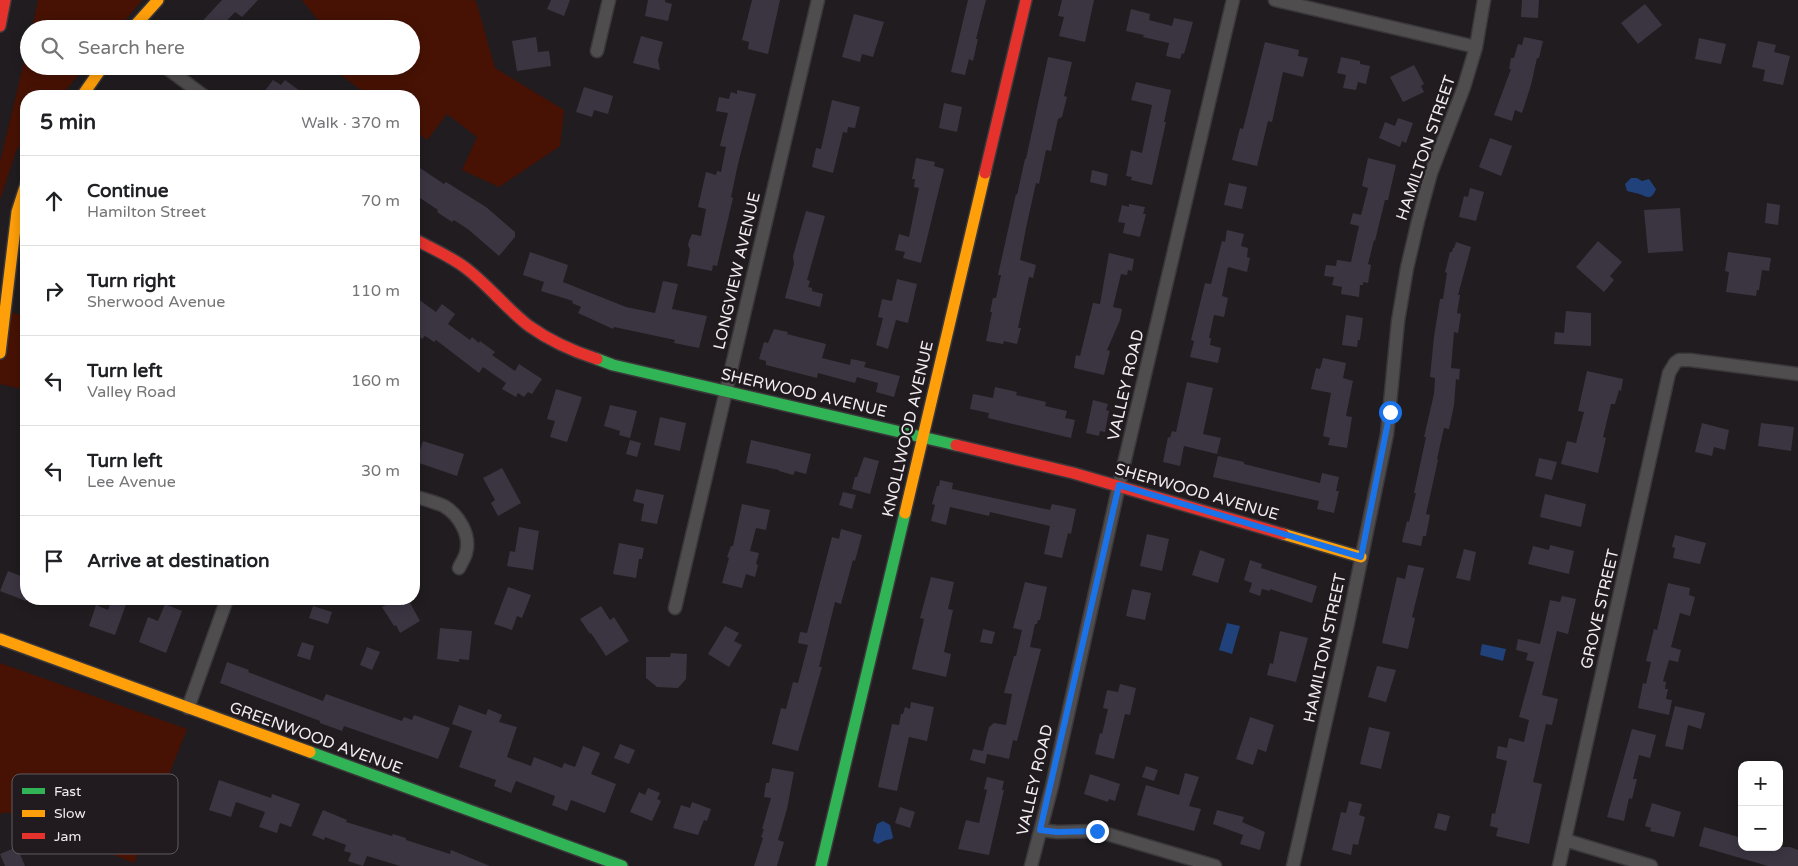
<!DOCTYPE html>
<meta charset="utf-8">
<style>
body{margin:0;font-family:"Varela Round",sans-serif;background:#f6f6f6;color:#202124}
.controls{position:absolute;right:15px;bottom:15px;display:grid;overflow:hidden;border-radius:10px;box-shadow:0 2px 12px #0003}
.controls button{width:45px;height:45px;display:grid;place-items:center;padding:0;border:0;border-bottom:1px solid #e0e0e0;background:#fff;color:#202124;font:25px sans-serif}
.stop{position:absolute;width:15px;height:15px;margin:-11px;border:4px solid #1a73e8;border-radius:50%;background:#fff}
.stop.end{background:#1a73e8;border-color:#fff;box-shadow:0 1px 5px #0008}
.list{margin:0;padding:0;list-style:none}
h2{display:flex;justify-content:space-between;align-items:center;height:65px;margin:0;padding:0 20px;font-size:21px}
h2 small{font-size:16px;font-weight:400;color:#757577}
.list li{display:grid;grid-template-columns:32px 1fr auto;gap:15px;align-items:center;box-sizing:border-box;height:90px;padding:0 20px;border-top:1px solid #e0e0e0}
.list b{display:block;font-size:19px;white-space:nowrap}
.list p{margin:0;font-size:16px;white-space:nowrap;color:#757577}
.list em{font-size:16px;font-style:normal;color:#757577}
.icon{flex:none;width:28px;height:28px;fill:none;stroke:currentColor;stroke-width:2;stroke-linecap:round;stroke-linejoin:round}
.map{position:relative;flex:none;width:1798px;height:866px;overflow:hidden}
.search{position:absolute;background:#fff;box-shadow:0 2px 12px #0003;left:20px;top:20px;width:400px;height:55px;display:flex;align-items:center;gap:12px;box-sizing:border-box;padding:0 18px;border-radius:28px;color:#757577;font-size:19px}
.panel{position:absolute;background:#fff;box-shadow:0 2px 12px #0003;left:20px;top:90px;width:400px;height:515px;border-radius:20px}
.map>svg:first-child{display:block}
</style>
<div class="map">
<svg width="1798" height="866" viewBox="0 0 1798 866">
<rect width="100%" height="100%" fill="#201c1f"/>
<!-- green -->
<path fill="#471204" d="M 38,0 L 142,0 L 118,29 L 32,29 Z
M 302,0 L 472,0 L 476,1 L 495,68 L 564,110 L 560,146 L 499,187 L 462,170 L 477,137 L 447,114 L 427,140 L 414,130 L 414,96 L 369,96 L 330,67 L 411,66 L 411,29 L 325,29 Z
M 29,41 L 29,66 L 86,66 L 61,96 L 26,96 L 26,138 L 16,151 L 0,200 L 0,162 Z
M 0,310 L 26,316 L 26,390 L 0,384 Z
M 0,663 L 187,729 L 134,863 L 7,812 L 0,814 Z"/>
<!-- water -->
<path fill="#204179" d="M 1631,178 L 1637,178 L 1642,181 L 1649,179 L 1656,189 C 1650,204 1645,194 1635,193 C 1633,192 1630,192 1627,191 L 1625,184 Z
M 1227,623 L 1240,626 L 1232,654 L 1219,650 Z
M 1482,644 L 1506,649 L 1503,661 L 1480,655 Z
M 883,821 L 890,825 L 893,837 L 892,839 L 886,840 L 878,844 L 873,841 C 873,839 876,827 877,824 Z"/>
<!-- building -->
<path fill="#3b3542" d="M 222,0 L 258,0 L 242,17 L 235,12 L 219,29 L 195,29 Z
M 551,0 L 570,0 L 564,16 L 547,9 Z
M 648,0 L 665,0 L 665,2 L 672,4 L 668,21 L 645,16 Z
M 752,0 L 780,0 L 768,54 L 748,49 L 749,42 L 742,40 Z
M 968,0 L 986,0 L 976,39 L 978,39 L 973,61 L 969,59 L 965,75 L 951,72 Z
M 1062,0 L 1094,0 L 1085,42 L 1059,36 L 1064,17 L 1058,16 Z
M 1522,0 L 1539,0 L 1538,18 L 1521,17 Z
M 1645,4 L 1662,25 L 1638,44 L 1621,23 Z
M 1131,9 L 1150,14 L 1149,20 L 1172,26 L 1174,18 L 1193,22 L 1184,54 L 1182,53 L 1180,59 L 1166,56 L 1169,43 L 1143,37 L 1144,35 L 1126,31 Z
M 854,14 L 884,22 L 873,57 L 862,54 L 860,62 L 842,57 Z
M 641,36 L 663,42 L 658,60 L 660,70 L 633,63 Z
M 536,37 L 538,52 L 549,51 L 551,66 L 517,71 L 512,41 Z
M 1524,37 L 1543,41 L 1539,58 L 1537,58 L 1531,85 L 1522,113 L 1515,110 L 1512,121 L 1494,115 L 1511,69 L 1509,69 L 1511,58 L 1514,58 L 1518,44 L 1522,45 Z
M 1699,38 L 1726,44 L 1721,64 L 1695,59 Z
M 1758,41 L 1776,45 L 1774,52 L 1790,56 L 1783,85 L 1763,81 L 1765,70 L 1752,67 Z
M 1265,42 L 1299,50 L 1298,56 L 1308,58 L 1303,77 L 1283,72 L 1272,122 L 1268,121 L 1257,166 L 1232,160 L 1240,128 L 1243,129 Z
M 1048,57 L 1072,62 L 1064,96 L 1067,97 L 1062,117 L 1058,119 L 1051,151 L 1046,150 L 1039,184 L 1036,183 L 1026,228 L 1020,260 L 1036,265 L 1033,278 L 1029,277 L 1018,328 L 1021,328 L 1017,344 L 1004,341 L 1003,344 L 986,341 L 992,312 L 990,312 L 993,298 L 996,298 L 1001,275 L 998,275 L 1016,194 L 1017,195 L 1025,159 L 1026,159 Z
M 1341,57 L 1360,61 L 1360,64 L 1370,66 L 1366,84 L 1358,82 L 1356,90 L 1343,88 L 1346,75 L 1337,73 Z
M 1414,65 L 1424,84 L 1421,86 L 1424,92 L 1403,102 L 1390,77 Z
M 273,80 L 281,85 L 285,80 L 307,96 L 261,96 Z
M 1136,82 L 1171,90 L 1164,122 L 1166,122 L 1152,185 L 1131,180 L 1132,177 L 1126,176 L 1131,150 L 1142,153 L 1152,105 L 1131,100 Z
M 584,87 L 613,96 L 608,114 L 594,110 L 592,117 L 576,112 Z
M 737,90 L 756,94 L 738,164 L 731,197 L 733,198 L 717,266 L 713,265 L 712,271 L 687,266 L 690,250 L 688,245 L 689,241 L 692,234 L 701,236 L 706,209 L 698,207 L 706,172 L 716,175 L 717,171 L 721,172 L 726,147 L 720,146 L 728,113 L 716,111 L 719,97 L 729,99 L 731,92 L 737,94 Z
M 832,100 L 860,107 L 855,128 L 848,127 L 847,133 L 843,132 L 833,173 L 812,167 L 816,148 L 821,149 Z
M 944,103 L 962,107 L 957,132 L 939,128 Z
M 1398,118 L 1413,123 L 1406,143 L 1402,141 L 1400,147 L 1379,138 L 1385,122 L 1395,126 Z
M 1490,138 L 1512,146 L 1501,176 L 1479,167 Z
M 916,158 L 935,162 L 934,166 L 944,169 L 921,263 L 903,258 L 905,252 L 895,250 L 899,234 L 909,237 L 919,188 L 914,187 L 915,179 L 912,179 Z
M 1368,158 L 1396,165 L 1388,200 L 1385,200 L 1375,241 L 1374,240 L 1368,264 L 1371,265 L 1368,283 L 1363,282 L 1363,285 L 1360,285 L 1359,297 L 1341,294 L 1342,287 L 1332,285 L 1334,277 L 1324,276 L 1326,265 L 1336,266 L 1337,260 L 1351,262 L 1359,226 L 1350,224 L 1353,213 L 1361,215 L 1368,188 L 1362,186 Z
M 414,164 L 444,184 L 446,182 L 486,207 L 515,232 L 515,237 L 499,256 L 469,230 L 454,220 L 452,222 L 437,212 L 438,210 L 414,194 Z
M 1092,170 L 1108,174 L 1106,186 L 1090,182 Z
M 1229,183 L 1247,187 L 1242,209 L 1224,205 Z
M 1470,188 L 1484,192 L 1476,221 L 1459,217 L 1464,196 L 1468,197 Z
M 1767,203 L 1780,205 L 1778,225 L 1765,223 Z
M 1129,204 L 1145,207 L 1143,214 L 1146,214 L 1140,237 L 1123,233 L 1125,223 L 1118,222 L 1122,205 L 1129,207 Z
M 1680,208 L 1683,251 L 1648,253 L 1644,210 Z
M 806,211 L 825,216 L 807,280 L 810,281 L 808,287 L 812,288 L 812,291 L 823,294 L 820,307 L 785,298 L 794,264 L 793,256 Z
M 1227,230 L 1244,234 L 1241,246 L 1248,248 L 1247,257 L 1250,258 L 1247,272 L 1228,267 L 1222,296 L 1228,298 L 1224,317 L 1214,315 L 1209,338 L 1211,338 L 1210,345 L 1221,348 L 1218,363 L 1190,357 L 1194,341 L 1191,340 L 1205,283 L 1211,284 L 1222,241 L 1225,242 Z
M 1598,241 L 1622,262 L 1610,276 L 1614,280 L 1604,292 L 1576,267 Z
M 1456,242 L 1471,247 L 1458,295 L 1460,295 L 1457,313 L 1461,314 L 1458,333 L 1454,332 L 1451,368 L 1460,369 L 1459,380 L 1456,379 L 1454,405 L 1449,429 L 1444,428 L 1437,459 L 1438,460 L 1426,514 L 1430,515 L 1426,536 L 1423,536 L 1421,546 L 1402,542 L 1407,521 L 1409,522 L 1416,493 L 1414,493 L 1426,437 L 1424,437 L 1434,394 L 1435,378 L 1430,377 L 1434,337 L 1440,299 L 1443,299 L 1447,273 L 1445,272 L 1450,252 L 1452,252 L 1453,248 L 1454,248 Z
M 530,252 L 568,265 L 563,282 L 626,307 L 655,313 L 663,281 L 678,284 L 672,309 L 707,316 L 699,348 L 674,343 L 675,340 L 614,327 L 613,329 L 578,313 L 581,307 L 572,303 L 573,301 L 541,291 L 544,282 L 523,275 Z
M 1728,252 L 1771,258 L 1769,271 L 1762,270 L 1759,290 L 1757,290 L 1756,296 L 1726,292 L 1729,272 L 1725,271 Z
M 1109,253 L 1134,259 L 1132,271 L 1128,270 L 1127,275 L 1121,274 L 1113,307 L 1122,309 L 1120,320 L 1107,350 L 1110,351 L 1104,375 L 1074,368 L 1076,355 L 1080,356 L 1093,303 L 1100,304 Z
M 897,279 L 917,284 L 908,323 L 896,320 L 888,349 L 876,345 L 883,318 L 878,317 L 882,299 L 892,301 Z
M 414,296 L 436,312 L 442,304 L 455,314 L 448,324 L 470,340 L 472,337 L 479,343 L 480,341 L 495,352 L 492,355 L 515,371 L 519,364 L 542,379 L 532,394 L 528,392 L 524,397 L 518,393 L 516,397 L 502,389 L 506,383 L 483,367 L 479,373 L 436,340 L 434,342 L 425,336 L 422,339 L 414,333 Z
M 1566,311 L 1591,313 L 1591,346 L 1554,344 L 1555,332 L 1564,333 Z
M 1346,315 L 1363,318 L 1360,340 L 1358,340 L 1357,347 L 1342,345 Z
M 774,329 L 788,332 L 787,334 L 826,344 L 822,358 L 850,365 L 851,359 L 866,362 L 864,367 L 900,376 L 894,397 L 876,392 L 878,383 L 857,377 L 855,383 L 818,373 L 817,378 L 766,365 L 766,361 L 759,359 L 764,342 L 768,343 Z
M 1323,358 L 1346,363 L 1343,378 L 1353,381 L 1346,416 L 1352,417 L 1347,448 L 1328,445 L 1330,438 L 1323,436 L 1331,393 L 1311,389 L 1316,368 L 1320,369 Z
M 1587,371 L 1623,379 L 1621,391 L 1619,390 L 1615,404 L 1611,404 L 1603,437 L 1606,438 L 1598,473 L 1561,464 L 1567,441 L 1576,443 L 1584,412 L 1578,411 Z
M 1187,382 L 1213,388 L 1203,434 L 1221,438 L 1217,454 L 1184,446 L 1180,466 L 1163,462 L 1168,437 L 1170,438 L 1172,431 L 1176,432 Z
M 995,387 L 1017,392 L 1016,395 L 1046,402 L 1045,406 L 1067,411 L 1065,418 L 1075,420 L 1071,438 L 988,418 L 989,413 L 970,409 L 973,394 L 993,398 Z
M 556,389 L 582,397 L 567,442 L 550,437 L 555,421 L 547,419 Z
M 1093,400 L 1108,404 L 1106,410 L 1109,411 L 1105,432 L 1100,431 L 1099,436 L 1086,433 Z
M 610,405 L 637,411 L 630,438 L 619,435 L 620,431 L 604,426 Z
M 660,417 L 686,423 L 680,451 L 654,445 Z
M 1702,423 L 1729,430 L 1725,450 L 1714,447 L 1712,456 L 1695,452 Z
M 1761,423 L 1794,427 L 1791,451 L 1758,446 Z
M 630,440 L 641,443 L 637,457 L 626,454 Z
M 751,440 L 811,454 L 806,474 L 795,471 L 793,475 L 779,471 L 779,470 L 746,463 Z
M 423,441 L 464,454 L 457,476 L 416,462 Z
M 1218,456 L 1244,462 L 1244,464 L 1320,483 L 1322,473 L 1339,477 L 1336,491 L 1339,491 L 1334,513 L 1317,509 L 1319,501 L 1213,477 Z
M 864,457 L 879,461 L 870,494 L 852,489 L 855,477 L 857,477 Z
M 1539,458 L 1557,462 L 1552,480 L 1535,476 Z
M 502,468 L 521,503 L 498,516 L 491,503 L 495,500 L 483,478 Z
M 940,480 L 953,483 L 952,489 L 1050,510 L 1052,504 L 1076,509 L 1071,534 L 1068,533 L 1062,558 L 1044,554 L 1050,526 L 990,512 L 989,516 L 950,507 L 946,525 L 931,521 L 935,505 L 932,504 L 937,486 L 939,486 Z
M 636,489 L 664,495 L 657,524 L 641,521 L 644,504 L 633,501 Z
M 843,492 L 856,495 L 852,509 L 839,505 Z
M 1545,494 L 1586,504 L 1581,527 L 1540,517 Z
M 742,504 L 770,510 L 766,530 L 756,528 L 750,551 L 759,553 L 756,564 L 758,565 L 755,577 L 746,574 L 742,588 L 722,583 L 729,558 L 727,557 L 731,546 L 733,546 Z
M 519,527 L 539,531 L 533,570 L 507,566 L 510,551 L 515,552 Z
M 841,529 L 862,535 L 855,561 L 853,560 L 841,604 L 835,602 L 819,667 L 822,667 L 798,751 L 772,744 L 781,708 L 786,709 L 793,682 L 798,683 L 808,645 L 798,643 L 800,632 L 807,633 L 832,537 L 839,539 Z
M 1147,534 L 1169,539 L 1162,571 L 1140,566 Z
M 1675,535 L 1706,543 L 1700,564 L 1673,558 L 1675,548 L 1672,547 Z
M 619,543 L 644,548 L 642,559 L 639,559 L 636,578 L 613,574 Z
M 1550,545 L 1574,551 L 1569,574 L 1528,564 L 1533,546 L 1549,550 Z
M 1464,549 L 1476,552 L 1470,581 L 1456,578 Z
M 1200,550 L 1225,559 L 1218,583 L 1192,575 Z
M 1250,560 L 1262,564 L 1261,568 L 1317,586 L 1312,603 L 1270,589 L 1270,591 L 1262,589 L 1260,596 L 1249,592 L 1252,583 L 1244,580 Z
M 1408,565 L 1424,568 L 1412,617 L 1415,618 L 1408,649 L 1382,643 L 1397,577 L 1405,579 Z
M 8,571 L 26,578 L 26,601 L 0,591 Z
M 931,577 L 954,582 L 948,609 L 953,610 L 944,652 L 951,654 L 946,677 L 912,669 L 924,619 L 920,618 Z
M 1025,582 L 1047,587 L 1040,620 L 1038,620 L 1037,624 L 1035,624 L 1030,647 L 1041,649 L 1017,741 L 1013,740 L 1009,759 L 987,754 L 985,764 L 970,760 L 973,749 L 983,751 L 989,727 L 994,723 L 1006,725 L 1012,694 L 1004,693 L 1014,656 L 1016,656 L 1022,630 L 1013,628 Z
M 1668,583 L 1690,588 L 1689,595 L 1695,597 L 1690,616 L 1680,613 L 1671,647 L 1681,650 L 1678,662 L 1669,660 L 1663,681 L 1666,682 L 1665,689 L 1668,689 L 1666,699 L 1672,700 L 1669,715 L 1638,708 L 1643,683 L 1646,684 L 1651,662 L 1646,661 L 1654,629 L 1657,630 Z
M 508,587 L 531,595 L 522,618 L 517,616 L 512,630 L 494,624 Z
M 1132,589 L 1151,593 L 1145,620 L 1126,616 Z
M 1562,596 L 1576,599 L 1568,634 L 1557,631 L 1542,695 L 1558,699 L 1552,725 L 1546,724 L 1533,782 L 1542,784 L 1529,844 L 1496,836 L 1498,828 L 1490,826 L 1492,813 L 1495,814 L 1507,761 L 1496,758 L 1498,746 L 1507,748 L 1509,738 L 1524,742 L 1529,720 L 1519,717 L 1534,662 L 1526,660 L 1528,653 L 1516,650 L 1518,639 L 1540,644 L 1550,600 L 1560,602 Z
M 112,599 L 128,599 L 115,635 L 89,626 L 96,605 L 108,610 Z
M 397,599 L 408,599 L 420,621 L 400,633 L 396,625 L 394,626 L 382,607 Z
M 165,604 L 182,611 L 166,653 L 139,642 L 148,617 L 158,621 Z
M 313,606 L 332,612 L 328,624 L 309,618 Z
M 601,606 L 610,620 L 614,617 L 629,641 L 606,656 L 591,633 L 590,634 L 580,619 Z
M 725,626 L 739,633 L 734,641 L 742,645 L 729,667 L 708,654 Z
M 440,628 L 472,631 L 469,660 L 459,659 L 459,662 L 437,659 Z
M 983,629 L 995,632 L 992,644 L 980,642 Z
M 1280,631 L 1308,638 L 1296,682 L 1267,675 L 1270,663 L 1273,664 Z
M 302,642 L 314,646 L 310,660 L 297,656 Z
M 367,647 L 380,652 L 372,670 L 360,665 Z
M 671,653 L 687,654 L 686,679 L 678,688 L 657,687 L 646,678 L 646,657 L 670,657 Z
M 227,662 L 249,670 L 248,672 L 323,701 L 326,694 L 402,721 L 404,717 L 412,720 L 414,715 L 450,728 L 438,759 L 344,726 L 342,731 L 320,723 L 320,721 L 220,683 Z
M 1377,666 L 1396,670 L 1386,702 L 1368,697 Z
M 1120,684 L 1136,688 L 1130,715 L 1125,714 L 1114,759 L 1095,754 L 1100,733 L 1102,734 L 1108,709 L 1103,708 L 1107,690 L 1118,692 Z
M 911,702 L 934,707 L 927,741 L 909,737 L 897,791 L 878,787 L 892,724 L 899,725 L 901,714 L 903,714 L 905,707 L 910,709 Z
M 459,705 L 486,715 L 488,709 L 502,715 L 499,722 L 517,727 L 507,757 L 531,766 L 534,757 L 562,768 L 564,763 L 575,767 L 583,746 L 600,753 L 591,774 L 616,784 L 605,813 L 571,800 L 567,811 L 552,805 L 555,796 L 516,781 L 511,793 L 494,786 L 496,780 L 459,767 L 472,731 L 452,724 Z
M 1675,706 L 1705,713 L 1701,729 L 1688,725 L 1683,750 L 1665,746 Z
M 1250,717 L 1274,725 L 1266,752 L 1258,749 L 1253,765 L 1236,759 Z
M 1369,727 L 1390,732 L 1381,769 L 1360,764 Z
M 1632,729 L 1656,735 L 1650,758 L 1639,755 L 1633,779 L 1637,779 L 1632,799 L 1629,798 L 1624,821 L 1607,817 Z
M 620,744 L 635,750 L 629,764 L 614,758 Z
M 1146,766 L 1158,770 L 1154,781 L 1142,777 Z
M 772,768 L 794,772 L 787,809 L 778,840 L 784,842 L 777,866 L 754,866 L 763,838 L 761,837 L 764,829 L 762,829 L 771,798 L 764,797 L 766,783 L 769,783 Z
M 1185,773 L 1199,777 L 1189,806 L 1201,809 L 1194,831 L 1137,815 L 1146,785 L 1179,795 Z
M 1090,774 L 1120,784 L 1115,801 L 1109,799 L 1108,802 L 1084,794 Z
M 987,777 L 1004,781 L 1002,790 L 1004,790 L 989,855 L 958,849 L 966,820 L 979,823 L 987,790 L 984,789 Z
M 219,780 L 271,798 L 272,794 L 300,804 L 291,827 L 280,823 L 277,833 L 259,827 L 265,812 L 236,802 L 231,817 L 209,810 Z
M 648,788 L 660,793 L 657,799 L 661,801 L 652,821 L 630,812 L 639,792 L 645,795 Z
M 1349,801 L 1362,804 L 1359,815 L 1365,817 L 1358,845 L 1353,844 L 1351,855 L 1332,850 L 1341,812 L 1346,813 Z
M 692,802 L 711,809 L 707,821 L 704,820 L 698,835 L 673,828 L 681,805 L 690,808 Z
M 1652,803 L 1681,812 L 1674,837 L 1650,831 L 1651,828 L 1645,826 Z
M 900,807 L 915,812 L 910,828 L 895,823 Z
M 323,810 L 347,820 L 346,822 L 392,836 L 393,834 L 406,838 L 406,840 L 450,854 L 451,850 L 490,866 L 400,866 L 367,856 L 363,866 L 348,861 L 351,853 L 344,851 L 346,845 L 325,837 L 324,840 L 312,835 Z
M 1217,810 L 1244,817 L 1242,822 L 1265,832 L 1260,850 L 1240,844 L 1243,835 L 1213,824 Z
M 1438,813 L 1450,816 L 1446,831 L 1434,828 Z
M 1704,827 L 1742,838 L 1742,847 L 1790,847 L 1798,850 L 1798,866 L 1768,866 L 1699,846 Z
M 17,847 L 25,866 L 5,866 L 0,854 Z"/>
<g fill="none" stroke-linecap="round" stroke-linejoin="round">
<defs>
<path id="street" d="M 1275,0 L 1476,47
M 597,51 L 609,0
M 164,66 L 204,96
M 414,496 C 423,499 435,502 444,506 C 459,515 471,535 466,553 C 465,558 461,563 459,568
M 675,608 L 818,0
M 188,708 L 227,599
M 1041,830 L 1057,832 L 1097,831 L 1215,866
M 1565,840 L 1651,866
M 1031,866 L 1052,786 L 1119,485 L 1233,0
M 1293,866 L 1348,623 L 1387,434 L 1398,321 L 1407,268 L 1418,221 L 1431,173 L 1464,87 L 1476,47 L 1484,0
M 1559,866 L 1669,373 L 1675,363 L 1679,360 L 1690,360 L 1798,374"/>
<path id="fast" d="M 597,359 L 613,365 L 956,445
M 310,752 L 622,866
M 821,866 L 905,513"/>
<path id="slow" d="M 132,29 L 158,0
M 82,96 L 103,66
M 0,353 L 17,212 L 26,184
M 905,513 L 985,173
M 1283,534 L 1361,557
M 0,639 L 310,752"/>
<path id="jam" d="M 0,26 L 5,0
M 985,173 L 1026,0
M 414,239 C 431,248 452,257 467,269 C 489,286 507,309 529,326 C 550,341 572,351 597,359
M 956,445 L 1073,473 L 1283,534"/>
</defs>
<!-- street casing -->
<use href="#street" stroke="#3b383b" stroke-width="15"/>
<!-- fast casing -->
<use href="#fast" stroke="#3b383b" stroke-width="14"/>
<!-- slow casing -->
<use href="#slow" stroke="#3b383b" stroke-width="14"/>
<!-- jam casing -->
<use href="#jam" stroke="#3b383b" stroke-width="14"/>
<!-- street -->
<use href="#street" stroke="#504d4f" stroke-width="12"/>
<!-- fast -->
<use href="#fast" stroke="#30b455" stroke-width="11"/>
<!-- slow -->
<use href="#slow" stroke="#ff9f0a" stroke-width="11"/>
<!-- jam -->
<use href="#jam" stroke="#e5322d" stroke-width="11"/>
</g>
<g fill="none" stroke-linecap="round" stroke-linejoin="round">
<!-- route -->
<path stroke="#1a73e8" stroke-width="6" d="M 1097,831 L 1057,832 L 1040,830 L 1119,485 L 1361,557 L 1390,412"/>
</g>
<g text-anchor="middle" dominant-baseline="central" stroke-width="5" stroke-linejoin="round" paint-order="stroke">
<!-- street labels -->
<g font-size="16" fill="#f0ecef" stroke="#211b20">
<text transform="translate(1426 148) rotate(-71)">HAMILTON STREET</text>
<text transform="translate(737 271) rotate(-77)">LONGVIEW AVENUE</text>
<text transform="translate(1126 385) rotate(-77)">VALLEY ROAD</text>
<text transform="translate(804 393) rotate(13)">SHERWOOD AVENUE</text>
<text transform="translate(908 429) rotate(-77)">KNOLLWOOD AVENUE</text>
<text transform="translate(1197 492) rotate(16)">SHERWOOD AVENUE</text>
<text transform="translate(1600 609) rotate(-77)">GROVE STREET</text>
<text transform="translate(1325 648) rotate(-78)">HAMILTON STREET</text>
<text transform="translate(316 738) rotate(20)">GREENWOOD AVENUE</text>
<text transform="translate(1035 780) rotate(-77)">VALLEY ROAD</text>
</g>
</g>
<!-- legend -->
<rect x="12" y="774" width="166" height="80" rx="8" fill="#211b20" stroke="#5f5a5e" stroke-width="1"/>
<rect x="22" y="788" width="23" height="6" fill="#30b455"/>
<rect x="22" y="810" width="23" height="7" fill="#ff9f0a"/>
<rect x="22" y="833" width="23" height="6" fill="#e5322d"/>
<g font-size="14" fill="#f0ecef">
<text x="54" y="796">Fast</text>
<text x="54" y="818">Slow</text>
<text x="54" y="841">Jam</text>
</g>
</svg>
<div class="controls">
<button>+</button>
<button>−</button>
</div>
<div class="stop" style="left:1390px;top:412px"></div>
<div class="stop end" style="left:1097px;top:831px"></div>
<div class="search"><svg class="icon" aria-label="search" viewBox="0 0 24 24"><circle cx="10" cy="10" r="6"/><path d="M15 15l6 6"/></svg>Search here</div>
<section class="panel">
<h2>5 min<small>Walk · 370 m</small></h2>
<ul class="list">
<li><svg class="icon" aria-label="ahead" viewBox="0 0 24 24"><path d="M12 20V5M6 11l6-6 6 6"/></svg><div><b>Continue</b><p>Hamilton Street</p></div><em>70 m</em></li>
<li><svg class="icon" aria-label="right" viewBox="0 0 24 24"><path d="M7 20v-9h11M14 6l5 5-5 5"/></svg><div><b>Turn right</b><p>Sherwood Avenue</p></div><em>110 m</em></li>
<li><svg class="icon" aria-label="left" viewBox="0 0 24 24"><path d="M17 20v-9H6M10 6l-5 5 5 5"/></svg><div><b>Turn left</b><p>Valley Road</p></div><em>160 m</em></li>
<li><svg class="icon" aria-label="left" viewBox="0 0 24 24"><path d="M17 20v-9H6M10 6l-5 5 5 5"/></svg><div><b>Turn left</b><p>Lee Avenue</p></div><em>30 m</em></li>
<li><svg class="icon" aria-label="arrive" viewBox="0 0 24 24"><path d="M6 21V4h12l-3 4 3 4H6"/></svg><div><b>Arrive at destination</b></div></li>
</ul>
</section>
</div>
